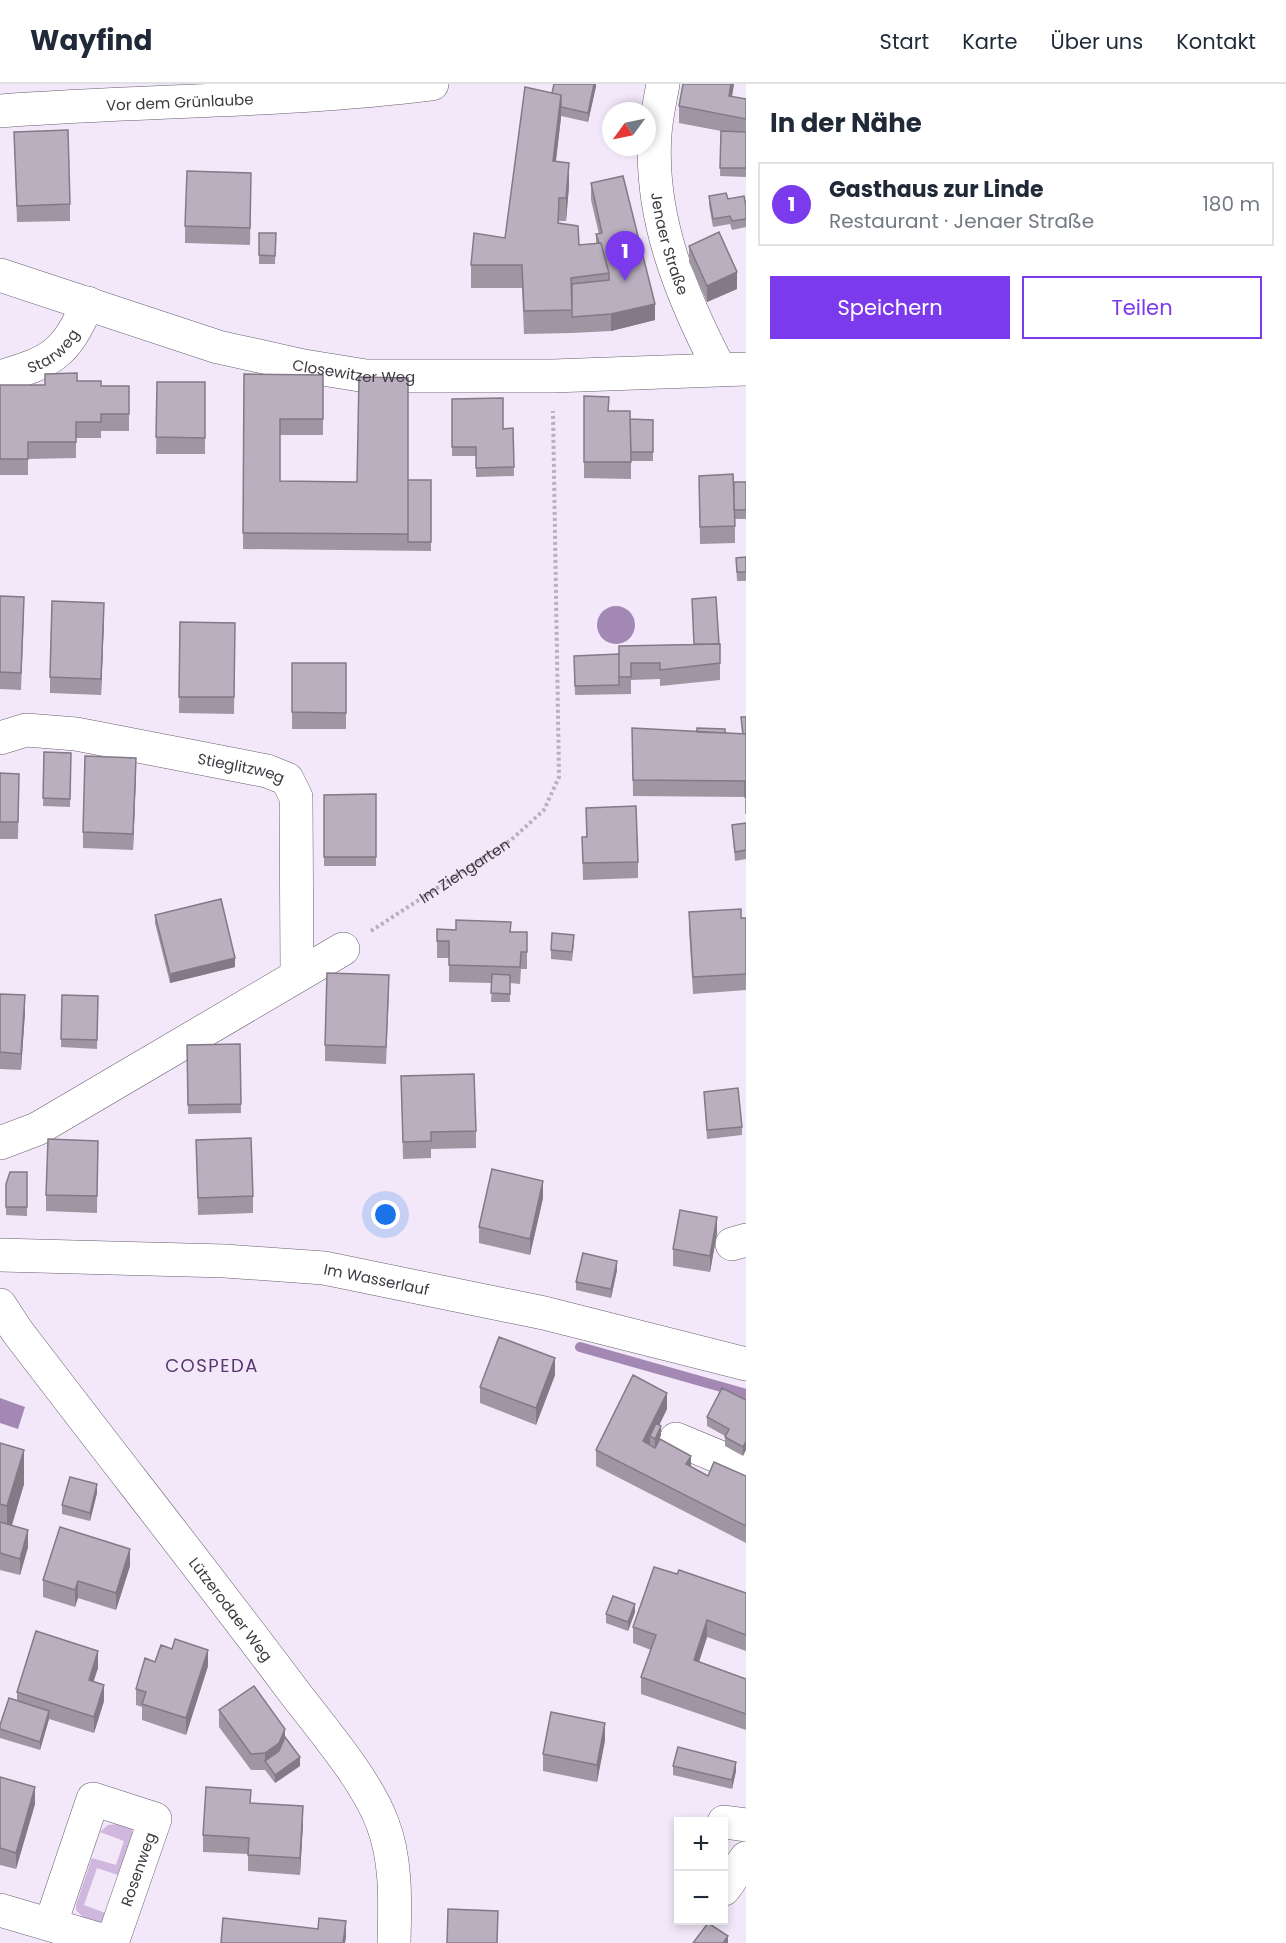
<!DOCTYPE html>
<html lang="de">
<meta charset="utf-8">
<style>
body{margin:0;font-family:Poppins,sans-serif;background:#f2f2f3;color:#1f2937}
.controls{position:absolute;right:18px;bottom:18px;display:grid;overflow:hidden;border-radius:0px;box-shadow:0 3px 9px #0003}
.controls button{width:54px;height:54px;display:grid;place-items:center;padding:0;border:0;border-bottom:2px solid #e0e1e3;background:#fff;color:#1f2937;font:30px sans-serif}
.compass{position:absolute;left:602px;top:18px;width:54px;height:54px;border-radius:50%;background:#fff;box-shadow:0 3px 9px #0003;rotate:237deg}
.you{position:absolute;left:386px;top:1131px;width:21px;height:21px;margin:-15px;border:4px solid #fff;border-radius:50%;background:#1a73e8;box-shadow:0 0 0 9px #1a73e833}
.badge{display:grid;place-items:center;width:39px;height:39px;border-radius:50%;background:#7c3aed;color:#fff;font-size:20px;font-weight:700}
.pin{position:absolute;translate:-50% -50px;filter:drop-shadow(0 2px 3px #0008)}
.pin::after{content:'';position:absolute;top:32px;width:21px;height:18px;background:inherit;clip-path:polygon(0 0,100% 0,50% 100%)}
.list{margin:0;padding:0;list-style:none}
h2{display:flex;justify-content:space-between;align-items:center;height:78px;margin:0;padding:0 24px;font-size:26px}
h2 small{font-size:20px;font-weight:400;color:#747a83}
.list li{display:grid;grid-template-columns:39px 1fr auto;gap:18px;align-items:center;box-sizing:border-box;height:84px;margin:0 12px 12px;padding:0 12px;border:2px solid #e0e1e3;border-radius:0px}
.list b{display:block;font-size:22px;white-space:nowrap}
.list p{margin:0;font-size:20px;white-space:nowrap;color:#747a83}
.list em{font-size:20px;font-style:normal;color:#747a83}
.actions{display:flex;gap:12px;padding:18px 24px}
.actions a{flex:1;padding:14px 0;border:2px solid #7c3aed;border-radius:0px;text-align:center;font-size:21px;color:#7c3aed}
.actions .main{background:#7c3aed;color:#fff}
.map{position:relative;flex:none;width:746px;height:1859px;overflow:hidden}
header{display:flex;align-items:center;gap:36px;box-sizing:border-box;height:84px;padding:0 30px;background:#fff;border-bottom:2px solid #e0e1e3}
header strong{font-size:28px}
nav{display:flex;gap:33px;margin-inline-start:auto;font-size:21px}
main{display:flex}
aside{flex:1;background:#fff}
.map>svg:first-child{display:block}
</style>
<header>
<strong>Wayfind</strong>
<nav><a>Start</a><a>Karte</a><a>Über uns</a><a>Kontakt</a></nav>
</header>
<main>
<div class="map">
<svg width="746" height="1859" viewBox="0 0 746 1859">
<rect width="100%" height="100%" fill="#f2e8f9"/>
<!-- green -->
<path fill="#cfb7de" d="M 120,1740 L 130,1743 L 134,1750 L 124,1793 L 97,1784 L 84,1821 L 111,1831 L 102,1838 L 86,1836 L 76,1826 L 76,1821 L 92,1774 L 116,1781 L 124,1757 L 100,1748 L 108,1741 Z"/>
<!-- water -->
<path fill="#a288b2" d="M597 541a19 19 0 1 1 38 0a19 19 0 1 1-38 0Z
M 0,1314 L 25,1323 L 18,1345 L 0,1339 Z"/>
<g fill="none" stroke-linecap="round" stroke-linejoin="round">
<!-- stream -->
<path stroke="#a288b2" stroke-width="10" d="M 580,1263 L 746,1310"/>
<defs>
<g id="minor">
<path id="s2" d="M 663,0 C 660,17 656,34 655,50 C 649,133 682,213 719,284"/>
<path id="s3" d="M 0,27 C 144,16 288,18 432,0"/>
<path id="s4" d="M 0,191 L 218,263 L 304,282 L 366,292 L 553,292 L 746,285"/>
<path id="s5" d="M 0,293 C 53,277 65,271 88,219"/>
<path id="s6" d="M 0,654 L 26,646 L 76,650 L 267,687 L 287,695 L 296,713 L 297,890"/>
<path d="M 0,1059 L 37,1045 L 343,865"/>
<path d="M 732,1160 L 746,1156"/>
<path id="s7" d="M 0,1171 L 225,1177 L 324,1184 L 544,1229 L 746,1280"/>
<path id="s8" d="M 0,1221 L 17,1247 C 106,1364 197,1479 285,1596 C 315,1637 364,1691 382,1738 C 397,1776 395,1819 394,1859"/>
<path d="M 676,1355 L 746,1384"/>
<path d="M 724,1738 L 746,1741"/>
<path d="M 724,1805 L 746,1774"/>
<path id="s9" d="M 0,1826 L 112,1859 L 155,1735 L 93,1715 L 51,1839"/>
</g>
</defs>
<!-- minor casing -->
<use href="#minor" stroke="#675e6d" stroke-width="34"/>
<!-- path -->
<path stroke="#b8b0be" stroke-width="4" stroke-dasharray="3 3" stroke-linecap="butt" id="s1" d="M 371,847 L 511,756 L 544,726 L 559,693 L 553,327"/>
<!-- minor -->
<use href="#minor" stroke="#fff" stroke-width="33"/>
</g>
<!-- wall -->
<path fill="#9f96a4" d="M 596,0 L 588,38 L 561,32 L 556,77 L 569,102 L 566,137 L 559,137 L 559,139 L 579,161 L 596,159 L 596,150 L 599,150 L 591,116 L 591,99 L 655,236 L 611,247 L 572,249 L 524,250 L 522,204 L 471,204 L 471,181 L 505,154 L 552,9 Z
M 734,0 L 732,13 L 746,15 L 746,93 L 720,92 L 721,47 L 679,39 L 679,22 Z
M 14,48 L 70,120 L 70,137 L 17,138 Z
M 251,106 L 250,161 L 185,159 L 185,142 Z
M 709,112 L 728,115 L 746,122 L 746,143 L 732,146 L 730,140 L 713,143 L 709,121 Z
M 259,149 L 276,149 L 275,180 L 259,180 Z
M 689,162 L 737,205 L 707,218 L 689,178 Z
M 45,290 L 101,302 L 129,302 L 129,347 L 101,347 L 101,354 L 76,354 L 76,374 L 28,375 L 28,391 L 0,391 L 0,301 L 45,301 Z
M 244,290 L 323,291 L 323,351 L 280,351 L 280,397 L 357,398 L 408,396 L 431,396 L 431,467 L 243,465 Z
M 157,298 L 205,298 L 205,370 L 156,370 Z
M 584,312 L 609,327 L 630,335 L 653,336 L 653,377 L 631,377 L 631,395 L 584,394 Z
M 452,315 L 503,345 L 513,344 L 514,392 L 476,393 L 476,372 L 452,372 Z
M 699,392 L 734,398 L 746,398 L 746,435 L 735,435 L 735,459 L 700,460 Z
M 746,473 L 746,497 L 737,497 L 736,474 Z
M 0,512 L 24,530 L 21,606 L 0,605 Z
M 692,515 L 720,579 L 720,596 L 660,602 L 660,595 L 631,596 L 631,610 L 575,611 L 574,572 L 619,570 L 694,560 Z
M 104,535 L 101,611 L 50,609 L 50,593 Z
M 180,538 L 235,539 L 234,630 L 179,629 Z
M 292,579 L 346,579 L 346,645 L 292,645 Z
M 741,633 L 746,633 L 746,730 L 745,730 L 745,713 L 633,712 L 632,644 L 742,650 Z
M 44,668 L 71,669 L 70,723 L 43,722 Z
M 0,689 L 19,690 L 18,755 L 0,755 Z
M 136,690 L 133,766 L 83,764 L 83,748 Z
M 376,710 L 376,782 L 324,782 L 324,711 Z
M 586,724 L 638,778 L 638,794 L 583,796 L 582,753 L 586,753 Z
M 746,739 L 746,775 L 735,777 L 732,741 Z
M 689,828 L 741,834 L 746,834 L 746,906 L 693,910 L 689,845 Z
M 155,831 L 235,883 L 170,899 L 155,839 Z
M 437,845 L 527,865 L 527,885 L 521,885 L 520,900 L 510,899 L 510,918 L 491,918 L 492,899 L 449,898 L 449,874 L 437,874 Z
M 574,860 L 572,877 L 551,875 L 551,866 Z
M 389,908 L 386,980 L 325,977 L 325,961 Z
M 0,910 L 25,928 L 21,986 L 0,985 Z
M 62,911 L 98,912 L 97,965 L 61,963 Z
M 240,960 L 241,1029 L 188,1030 L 187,961 Z
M 401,992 L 476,1047 L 476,1064 L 431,1065 L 431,1074 L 403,1075 Z
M 704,1008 L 742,1043 L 742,1051 L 707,1055 Z
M 196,1056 L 253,1112 L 253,1129 L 198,1131 Z
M 98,1057 L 97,1129 L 46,1127 L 46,1111 Z
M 27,1088 L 27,1132 L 6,1131 L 6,1100 Z
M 543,1114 L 530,1171 L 479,1159 L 479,1143 Z
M 717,1149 L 710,1188 L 673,1182 L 673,1165 Z
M 617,1186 L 611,1214 L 576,1206 L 576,1198 Z
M 555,1291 L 536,1341 L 480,1319 L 480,1303 Z
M 746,1316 L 743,1372 L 725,1362 L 725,1352 L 707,1342 L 707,1333 Z
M 667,1325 L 659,1341 L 661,1351 L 655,1364 L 650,1360 L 649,1361 L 708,1392 L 746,1392 L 746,1459 L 596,1382 L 596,1366 Z
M 0,1359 L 24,1400 L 12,1441 L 28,1463 L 20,1491 L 0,1486 Z
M 97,1409 L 90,1437 L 62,1430 L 62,1421 Z
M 130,1482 L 116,1526 L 78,1514 L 75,1523 L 43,1513 L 43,1496 Z
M 677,1490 L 746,1509 L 746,1567 L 707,1553 L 699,1578 L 746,1595 L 746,1646 L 641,1610 L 641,1593 L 651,1566 L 633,1559 L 633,1543 Z
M 635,1528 L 628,1547 L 606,1539 L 606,1530 Z
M 155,1578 L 208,1582 L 186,1651 L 142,1636 L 142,1623 L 136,1621 L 136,1605 Z
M 98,1584 L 93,1597 L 104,1617 L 94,1649 L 49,1635 L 40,1666 L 0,1654 L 0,1641 L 17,1616 L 17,1608 Z
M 219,1626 L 300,1682 L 275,1699 L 265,1686 L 251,1686 L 219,1643 Z
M 605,1656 L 597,1698 L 543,1687 L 543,1670 Z
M 673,1682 L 736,1687 L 732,1705 L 673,1691 Z
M 0,1693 L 35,1720 L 16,1785 L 0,1781 Z
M 251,1719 L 303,1739 L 300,1791 L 248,1787 L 248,1770 L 203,1768 L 203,1751 Z"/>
<!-- shaded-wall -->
<path fill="#827a86" d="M 594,0 L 596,0 L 596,3 L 588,38 L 588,29 Z
M 731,0 L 734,0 L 729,29 L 729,12 Z
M 561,11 L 561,34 L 553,100 L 553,77 Z
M 569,79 L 569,102 L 566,137 L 566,114 Z
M 737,188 L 737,205 L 707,218 L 707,202 Z
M 655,220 L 655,236 L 611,247 L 611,230 Z
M 104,519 L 104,535 L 101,611 L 101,595 Z
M 136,674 L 136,690 L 133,766 L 133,750 Z
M 235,874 L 235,883 L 170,899 L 170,890 Z
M 25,911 L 25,928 L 21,986 L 21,970 Z
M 543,1097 L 543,1114 L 530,1171 L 530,1155 Z
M 717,1133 L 717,1149 L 710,1188 L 710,1172 Z
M 617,1177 L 617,1186 L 611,1214 L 611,1205 Z
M 555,1274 L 555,1291 L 536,1341 L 536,1324 Z
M 667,1309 L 667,1325 L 653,1354 L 650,1352 L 650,1360 L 643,1374 L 643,1357 Z
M 661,1342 L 661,1351 L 655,1364 L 655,1355 Z
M 746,1357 L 746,1366 L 743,1372 L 743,1363 Z
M 24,1366 L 24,1400 L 7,1457 L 7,1422 Z
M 691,1372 L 691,1388 L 686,1380 Z
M 97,1400 L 97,1409 L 90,1437 L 90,1429 Z
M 28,1446 L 28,1463 L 20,1491 L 20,1475 Z
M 130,1465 L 130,1482 L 116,1526 L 116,1509 Z
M 78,1497 L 78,1514 L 75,1523 L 75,1506 Z
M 635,1520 L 635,1528 L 628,1547 L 628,1538 Z
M 707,1536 L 707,1553 L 694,1593 L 694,1576 Z
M 208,1566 L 208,1582 L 186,1651 L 186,1634 Z
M 98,1567 L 98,1584 L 89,1612 L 89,1596 Z
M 104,1601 L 104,1617 L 94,1649 L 94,1633 Z
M 49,1627 L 49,1635 L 40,1666 L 40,1658 Z
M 605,1639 L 605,1656 L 597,1698 L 597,1681 Z
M 285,1645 L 285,1662 L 265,1677 L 265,1686 L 265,1669 Z
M 300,1673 L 300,1682 L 275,1699 L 275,1691 Z
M 736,1678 L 736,1687 L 732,1705 L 732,1696 Z
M 35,1703 L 35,1720 L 16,1785 L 16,1769 Z
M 303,1722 L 303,1739 L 300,1791 L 300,1774 Z
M 346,1837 L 346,1854 L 345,1859 L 343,1859 Z
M 728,1852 L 728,1859 L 723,1859 Z"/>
<!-- building -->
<path fill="#b9afbf" stroke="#827a86" stroke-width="1.5" d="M 554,0 L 594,0 L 588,29 L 561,23 L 561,11 L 552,9 Z
M 683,0 L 731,0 L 729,12 L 746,15 L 746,35 L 679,22 Z
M 525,3 L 561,11 L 553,77 L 569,79 L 566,114 L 559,114 L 558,139 L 578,142 L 579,161 L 601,159 L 609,189 L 571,194 L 572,226 L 524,227 L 522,181 L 471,181 L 474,149 L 505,154 Z
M 68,46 L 70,120 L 17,122 L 14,48 Z
M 721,47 L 746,48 L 746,84 L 720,84 Z
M 187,87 L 251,89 L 250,144 L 185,142 Z
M 623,92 L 655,220 L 611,230 L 572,233 L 572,200 L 609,196 L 609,189 L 601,159 L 599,159 L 596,150 L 602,149 L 591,99 Z
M 726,109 L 728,115 L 744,112 L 746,122 L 746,135 L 732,137 L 730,132 L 713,135 L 709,112 Z
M 719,148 L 737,188 L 707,202 L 689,162 Z
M 259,149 L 276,149 L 275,172 L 259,171 Z
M 77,289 L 77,297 L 101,297 L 101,302 L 129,302 L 129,330 L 101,330 L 101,338 L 76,338 L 76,358 L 28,358 L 28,375 L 0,375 L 0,301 L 45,301 L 45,290 Z
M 244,290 L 323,291 L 323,335 L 280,335 L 280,397 L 357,398 L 359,293 L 408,294 L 408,450 L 243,449 Z
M 157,298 L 205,298 L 205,354 L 156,353 Z
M 584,312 L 609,313 L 608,327 L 630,327 L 631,378 L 584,378 Z
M 503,314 L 503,345 L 513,344 L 514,383 L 476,384 L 476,363 L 452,363 L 452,315 Z
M 630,335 L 653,336 L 653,368 L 631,368 Z
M 733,390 L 735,442 L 700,443 L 699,392 Z
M 408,396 L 431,396 L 431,458 L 408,458 Z
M 734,398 L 746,398 L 746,426 L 734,426 Z
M 746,473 L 746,488 L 737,488 L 736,474 Z
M 0,512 L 24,513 L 21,589 L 0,588 Z
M 716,513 L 719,560 L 694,560 L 692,515 Z
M 52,517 L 104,519 L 101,595 L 50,593 Z
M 180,538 L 235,539 L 234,613 L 179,613 Z
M 720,560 L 720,579 L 660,586 L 660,579 L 631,579 L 631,593 L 619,593 L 619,562 Z
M 619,570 L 619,601 L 575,602 L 574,572 Z
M 292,579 L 346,579 L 346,629 L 292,628 Z
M 741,633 L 746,633 L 746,650 L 743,650 Z
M 632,644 L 746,650 L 746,713 L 745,713 L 745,697 L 633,696 Z
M 697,644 L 725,645 L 725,649 L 697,648 Z
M 44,668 L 71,669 L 70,715 L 43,714 Z
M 85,672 L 136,674 L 133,750 L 83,748 Z
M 0,689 L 19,690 L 18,738 L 0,738 Z
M 376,710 L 376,773 L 324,773 L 324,711 Z
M 636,722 L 638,778 L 583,779 L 582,753 L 587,753 L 586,724 Z
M 746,739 L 746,766 L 735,768 L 732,741 Z
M 221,815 L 235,874 L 170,890 L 155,831 Z
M 741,825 L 741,834 L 746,834 L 746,890 L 693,893 L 689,828 Z
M 456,836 L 511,838 L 510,848 L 527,848 L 527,868 L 521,868 L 520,883 L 449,881 L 449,857 L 437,857 L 437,845 L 456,846 Z
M 552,849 L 574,851 L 572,868 L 551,866 Z
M 327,889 L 389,891 L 386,963 L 325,961 Z
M 492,890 L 510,891 L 510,910 L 491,909 Z
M 0,910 L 25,911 L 21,970 L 0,968 Z
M 62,911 L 98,912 L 97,956 L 61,955 Z
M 240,960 L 241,1020 L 188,1021 L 187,961 Z
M 474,990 L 476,1047 L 431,1048 L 431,1057 L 403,1058 L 401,992 Z
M 738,1004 L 742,1043 L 707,1046 L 704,1008 Z
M 251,1054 L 253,1112 L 198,1114 L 196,1056 Z
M 48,1055 L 98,1057 L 97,1112 L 46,1111 Z
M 492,1085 L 543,1097 L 530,1155 L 479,1143 Z
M 10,1088 L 27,1088 L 27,1123 L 6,1123 L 6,1100 Z
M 680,1126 L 717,1133 L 710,1172 L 673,1165 Z
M 583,1169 L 617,1177 L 611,1205 L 576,1198 Z
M 499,1253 L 555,1274 L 536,1324 L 480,1303 Z
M 633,1291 L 667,1309 L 643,1357 L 655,1364 L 660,1355 L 691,1372 L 686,1380 L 708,1392 L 714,1378 L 746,1392 L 746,1442 L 596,1366 Z
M 722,1304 L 746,1316 L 746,1357 L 743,1363 L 725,1353 L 729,1345 L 707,1333 Z
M 656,1339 L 661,1342 L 655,1355 L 650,1352 Z
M 0,1359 L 24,1366 L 7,1422 L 0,1420 Z
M 70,1393 L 97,1400 L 90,1429 L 62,1421 Z
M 0,1438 L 28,1446 L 20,1475 L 0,1469 Z
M 60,1443 L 130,1465 L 116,1509 L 78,1497 L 75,1506 L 43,1496 Z
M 654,1483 L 677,1490 L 679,1486 L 746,1509 L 746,1551 L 707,1536 L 694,1576 L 746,1595 L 746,1630 L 641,1593 L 656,1551 L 633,1543 Z
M 613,1512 L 635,1520 L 628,1538 L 606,1530 Z
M 36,1547 L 98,1567 L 89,1596 L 104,1601 L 94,1633 L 17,1608 Z
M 175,1555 L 208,1566 L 186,1634 L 142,1620 L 146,1608 L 136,1605 L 145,1574 L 155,1578 L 161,1561 L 172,1565 Z
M 254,1602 L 285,1645 L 279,1659 L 265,1669 L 251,1670 L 219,1626 Z
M 9,1614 L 49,1627 L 40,1658 L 0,1645 L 0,1641 Z
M 551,1628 L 605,1639 L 597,1681 L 543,1670 Z
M 285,1653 L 300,1673 L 275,1691 L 265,1677 L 279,1667 Z
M 678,1663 L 736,1678 L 732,1696 L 673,1682 Z
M 0,1693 L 35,1703 L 16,1769 L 0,1764 Z
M 206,1703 L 251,1706 L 250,1719 L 303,1722 L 300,1774 L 248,1771 L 249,1754 L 203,1751 Z
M 448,1825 L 498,1827 L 497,1859 L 447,1859 Z
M 223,1834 L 318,1845 L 319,1834 L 346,1837 L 343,1859 L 221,1859 Z
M 708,1839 L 728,1852 L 723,1859 L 693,1859 Z"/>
<g text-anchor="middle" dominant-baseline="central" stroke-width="4.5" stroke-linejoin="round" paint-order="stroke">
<!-- street labels -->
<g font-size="15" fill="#3e3a41" stroke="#f2e8f9">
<text stroke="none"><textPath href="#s3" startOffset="180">Vor dem Grünlaube</textPath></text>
<text stroke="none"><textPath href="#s2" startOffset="162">Jenaer Straße</textPath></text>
<text stroke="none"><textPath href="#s5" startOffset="60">Starweg</textPath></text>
<text stroke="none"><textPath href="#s4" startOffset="368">Closewitzer Weg</textPath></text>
<text stroke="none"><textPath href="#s6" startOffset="246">Stieglitzweg</textPath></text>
<text stroke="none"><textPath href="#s1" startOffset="111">Im Ziehgarten</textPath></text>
<text stroke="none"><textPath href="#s7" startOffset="378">Im Wasserlauf</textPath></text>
<text stroke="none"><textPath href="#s8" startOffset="382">Lützerodaer Weg</textPath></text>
<text stroke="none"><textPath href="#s9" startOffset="195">Rosenweg</textPath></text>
</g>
<!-- quarter labels -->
<g font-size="18" letter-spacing="1.5" fill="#58346c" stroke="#f2e8f9">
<text x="212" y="1281">COSPEDA</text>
</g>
</g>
</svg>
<div class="controls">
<button>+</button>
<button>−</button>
</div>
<svg class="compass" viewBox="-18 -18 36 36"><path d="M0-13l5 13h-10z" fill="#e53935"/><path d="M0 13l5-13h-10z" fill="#747a83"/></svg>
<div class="you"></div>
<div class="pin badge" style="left:625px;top:197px">1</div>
</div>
<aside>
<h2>In der Nähe<small></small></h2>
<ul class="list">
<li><span class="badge">1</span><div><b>Gasthaus zur Linde</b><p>Restaurant · Jenaer Straße</p></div><em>180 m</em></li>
</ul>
<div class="actions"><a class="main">Speichern</a><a>Teilen</a></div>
</aside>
</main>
